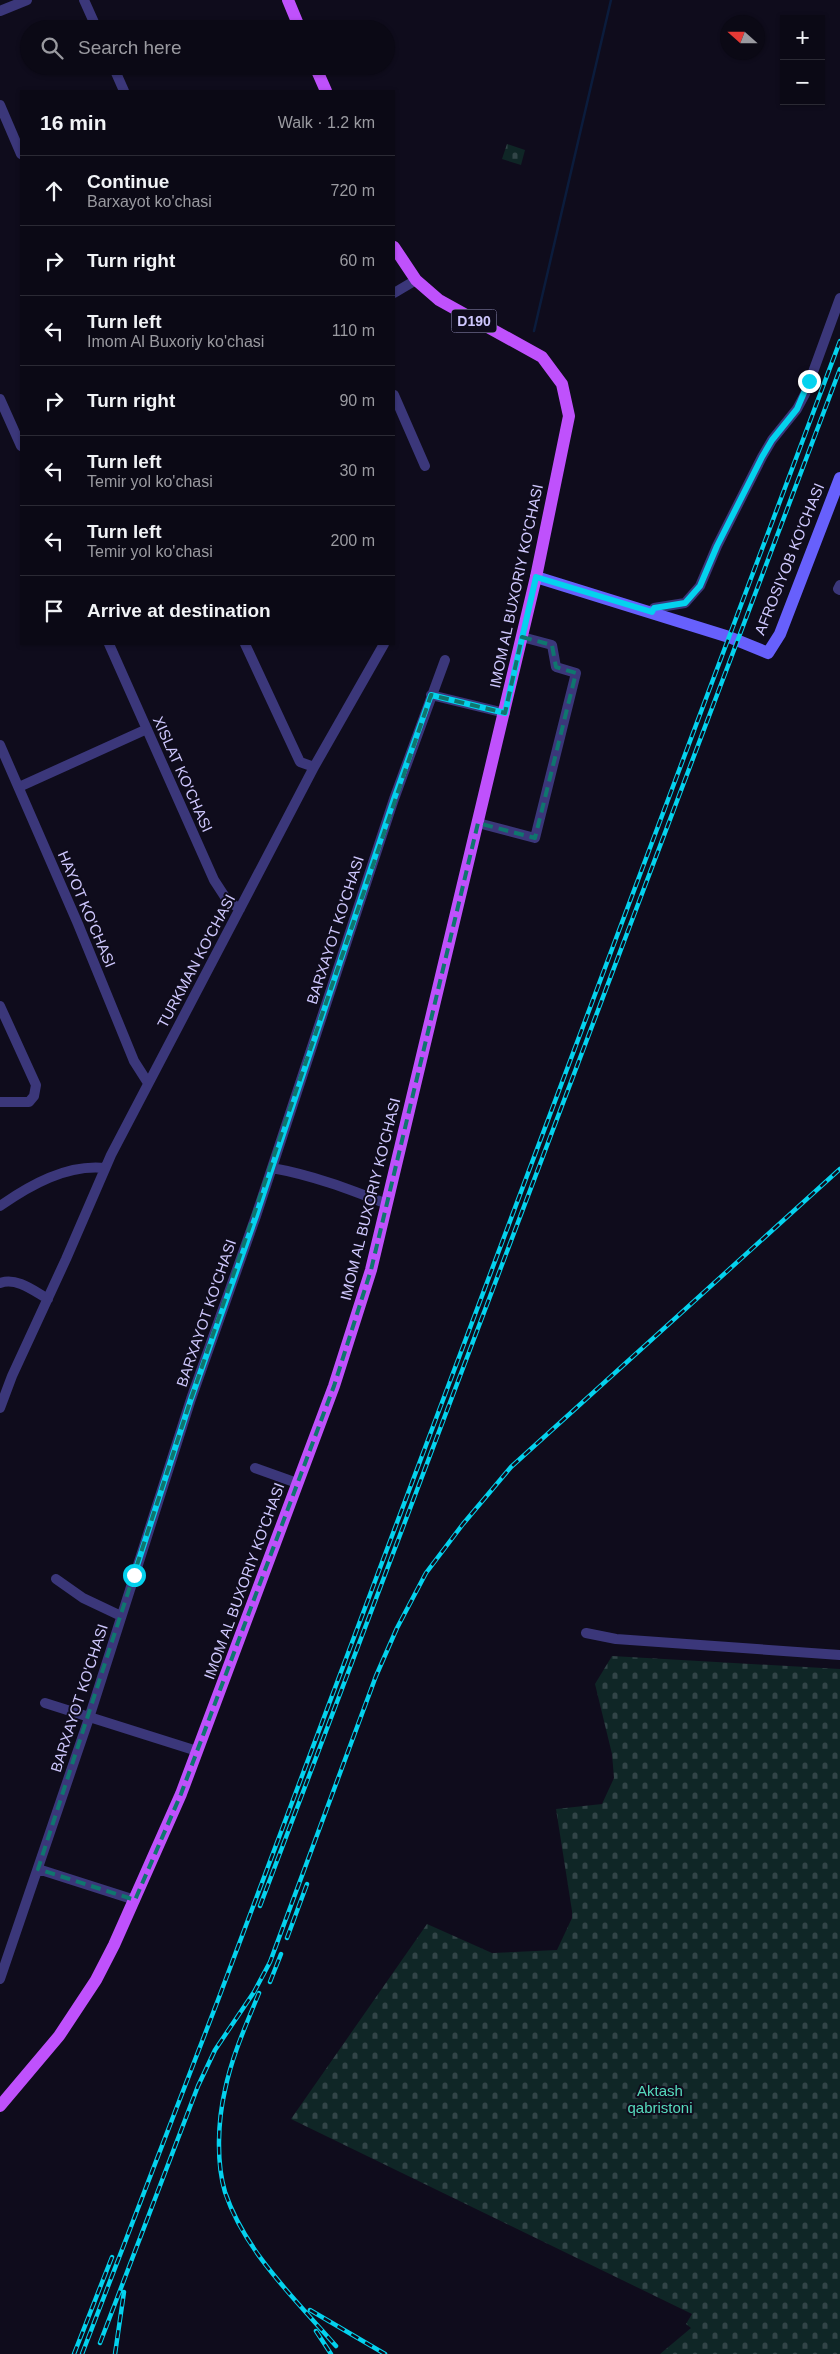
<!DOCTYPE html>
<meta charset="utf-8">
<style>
body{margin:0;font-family:Helvetica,sans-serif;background:#14121e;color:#f1f3f6}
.controls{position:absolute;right:15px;top:15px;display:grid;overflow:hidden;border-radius:0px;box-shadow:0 1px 4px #0004}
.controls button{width:45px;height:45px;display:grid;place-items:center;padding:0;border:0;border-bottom:1px solid #2b2a34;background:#0b0915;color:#f1f3f6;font:25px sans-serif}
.compass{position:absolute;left:720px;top:15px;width:45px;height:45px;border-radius:50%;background:#0b0915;box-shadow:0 1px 4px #0004;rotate:291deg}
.stop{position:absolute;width:15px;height:15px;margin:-11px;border:4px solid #04d2ee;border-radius:50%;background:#fff}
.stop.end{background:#04d2ee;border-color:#fff;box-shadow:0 1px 5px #0008}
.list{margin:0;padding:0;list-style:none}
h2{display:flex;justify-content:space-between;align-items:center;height:65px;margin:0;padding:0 20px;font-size:21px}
h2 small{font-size:16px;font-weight:400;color:#9a9aa0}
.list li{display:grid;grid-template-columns:32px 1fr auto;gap:15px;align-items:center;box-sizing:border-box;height:70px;padding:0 20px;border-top:1px solid #2b2a34}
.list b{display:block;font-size:19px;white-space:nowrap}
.list p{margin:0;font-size:16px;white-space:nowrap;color:#9a9aa0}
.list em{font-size:16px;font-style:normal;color:#9a9aa0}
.icon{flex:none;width:28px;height:28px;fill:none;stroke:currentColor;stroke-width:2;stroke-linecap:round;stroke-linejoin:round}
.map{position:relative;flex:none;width:840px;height:2354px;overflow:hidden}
.search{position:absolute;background:#0b0915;box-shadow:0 1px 4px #0004;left:20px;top:20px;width:375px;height:55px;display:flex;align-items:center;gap:12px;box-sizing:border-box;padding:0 18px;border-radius:28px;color:#9a9aa0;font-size:19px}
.panel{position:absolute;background:#0b0915;box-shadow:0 1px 4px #0004;left:20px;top:90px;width:375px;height:555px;border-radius:0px}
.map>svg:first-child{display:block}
</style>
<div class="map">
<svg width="840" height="2354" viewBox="0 0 840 2354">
<defs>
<pattern id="cemetery-stones" width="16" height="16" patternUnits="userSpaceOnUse" patternTransform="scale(1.25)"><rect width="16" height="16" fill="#0f2626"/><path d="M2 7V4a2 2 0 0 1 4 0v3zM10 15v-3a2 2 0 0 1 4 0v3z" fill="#314447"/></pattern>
</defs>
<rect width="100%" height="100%" fill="#0f0c1c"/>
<!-- cemetery -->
<path fill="url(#cemetery-stones)" d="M 507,144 L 525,150 L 521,165 L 502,159 Z
M 612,1656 L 840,1669 L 840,2354 L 660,2354 L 691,2328 L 686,2324 L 692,2314 L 291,2119 L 427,1924 L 492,1953 L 557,1950 L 572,1918 L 572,1911 L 556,1809 L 602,1804 L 614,1778 L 612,1754 L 595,1684 Z"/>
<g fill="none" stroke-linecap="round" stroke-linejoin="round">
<!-- stream -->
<path stroke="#0b1c3c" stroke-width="2.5" d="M 534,331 L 611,0"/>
<!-- street -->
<path stroke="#3b377a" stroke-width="10" d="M 84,0 L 97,29
M 0,11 L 27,0
M 113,66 L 124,91
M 0,105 L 21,154
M 394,293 L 416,280
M 394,395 L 425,466
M 0,399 L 21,446
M 840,585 L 838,589 L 840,590
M 652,612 L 654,608 L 685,603 L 700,586 L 717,546 L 762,457 L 772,440 L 797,409 L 805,394 L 840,298
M 109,644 L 214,880 L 227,900 L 240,909
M 245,644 L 300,762 L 314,767
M 431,695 L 505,713
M 0,745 L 78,924 L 134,1061 L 148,1083
M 19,787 L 147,729
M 478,823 L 535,838 L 576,673 L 556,667 L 552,645 L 522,637
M 0,1006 L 36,1085 L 34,1096 L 29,1102 L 0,1102
M 272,1168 C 312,1175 349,1189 387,1204
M 0,1206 C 30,1185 67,1164 105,1168
M 0,1283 C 17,1277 34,1291 48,1299
M 0,1408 L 12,1376 L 66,1259 L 111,1155 L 314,767 L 384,644
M 255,1468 L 297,1483
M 56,1579 L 83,1598 L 121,1616
M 586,1633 L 616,1639 L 840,1655
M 45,1703 L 197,1751
M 38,1869 L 135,1900
M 0,1979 L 89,1718 L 191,1399 L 256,1216 L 394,799 L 445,660"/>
<!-- secondary -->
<path stroke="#6760fc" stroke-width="12" d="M 536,577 L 729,637 L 768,653 L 780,634 L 840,478"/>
<!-- primary -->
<path stroke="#bf51fc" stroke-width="12" d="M 288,0 L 300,29
M 315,66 L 326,91
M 0,2106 L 59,2036 L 96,1980 L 114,1945 L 181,1794 L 334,1386 L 371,1270 L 536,577 L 569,416 L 562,384 L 542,357 L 439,300 L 416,280 L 394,247"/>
<defs>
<path id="rail" d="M 260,1906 L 840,369
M 287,1938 L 307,1884
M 270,1982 L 281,1954
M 259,1993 C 246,2025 232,2056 225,2090 C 218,2120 216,2162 225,2192 C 245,2252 296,2300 336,2346
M 310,2310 L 385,2354
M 316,2331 L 331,2354
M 100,2343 L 198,2086 L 215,2050 L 254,1992 L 270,1962 L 376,1676 L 397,1628 L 426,1573 L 463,1524 L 511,1467 L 840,1169
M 74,2354 L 112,2257
M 82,2354 L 218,2000 L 840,341
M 115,2354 L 124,2292"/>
</defs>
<!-- rail casing -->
<use href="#rail" stroke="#04d2ee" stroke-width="4.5"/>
<!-- rail -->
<use href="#rail" stroke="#0f0c1c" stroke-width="2.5" stroke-dasharray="8" stroke-linecap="butt"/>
</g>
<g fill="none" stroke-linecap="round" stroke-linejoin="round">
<!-- route -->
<path stroke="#04d2ee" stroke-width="6" d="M 134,1575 L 191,1399 L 256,1216 L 394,799 L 431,695 L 505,713 L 536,577 L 652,612 L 654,608 L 685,603 L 700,586 L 717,546 L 762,457 L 772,440 L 797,409 L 809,381"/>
</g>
<!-- marked area -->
<path fill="none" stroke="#0f766e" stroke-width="4" stroke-dasharray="10 6" stroke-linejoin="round" d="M 522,637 L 552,645 L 556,667 L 576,673 L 535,838 L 478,823 L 371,1270 L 334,1386 L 181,1794 L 135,1900 L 38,1869 L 191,1399 L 431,695 L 505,713 Z"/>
<g text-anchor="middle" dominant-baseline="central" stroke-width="4" stroke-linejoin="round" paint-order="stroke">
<!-- shield labels -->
<rect fill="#0f0c1c" stroke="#9590ba" stroke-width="1" x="451.5" y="309.5" width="45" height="23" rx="4"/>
<g font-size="14" font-weight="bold" fill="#cfc8fe">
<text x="474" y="321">D190</text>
</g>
<!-- street labels -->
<g font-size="15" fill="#cfc8fe" stroke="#0f0c1c">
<text transform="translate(789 559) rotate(-68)">AFROSIYOB KO'CHASI</text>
<text transform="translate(516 586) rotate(-78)">IMOM AL BUXORIY KO'CHASI</text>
<text transform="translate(183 774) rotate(66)">XISLAT KO'CHASI</text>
<text transform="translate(87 909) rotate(67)">HAYOT KO'CHASI</text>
<text transform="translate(335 930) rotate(-72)">BARXAYOT KO'CHASI</text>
<text transform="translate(196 961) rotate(-62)">TURKMAN KO'CHASI</text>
<text transform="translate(370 1199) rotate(-76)">IMOM AL BUXORIY KO'CHASI</text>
<text transform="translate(206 1313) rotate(-71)">BARXAYOT KO'CHASI</text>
<text transform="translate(244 1581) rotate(-70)">IMOM AL BUXORIY KO'CHASI</text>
<text transform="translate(79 1698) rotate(-72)">BARXAYOT KO'CHASI</text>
</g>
<!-- park labels -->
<g font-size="15" fill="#56dbbd" stroke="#0f0c1c">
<text x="660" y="2090">Aktash<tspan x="660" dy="17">qabristoni</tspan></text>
</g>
</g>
</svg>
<div class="controls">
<button>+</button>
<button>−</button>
</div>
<svg class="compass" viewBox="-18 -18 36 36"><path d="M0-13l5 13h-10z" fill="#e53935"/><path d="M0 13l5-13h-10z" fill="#9a9aa0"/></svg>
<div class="stop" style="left:134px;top:1575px"></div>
<div class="stop end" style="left:809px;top:381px"></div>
<div class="search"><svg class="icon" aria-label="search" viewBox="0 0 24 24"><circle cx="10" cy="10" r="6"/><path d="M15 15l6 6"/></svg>Search here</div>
<section class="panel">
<h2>16 min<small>Walk · 1.2 km</small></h2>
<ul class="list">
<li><svg class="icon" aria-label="ahead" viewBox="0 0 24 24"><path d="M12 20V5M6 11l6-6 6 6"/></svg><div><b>Continue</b><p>Barxayot ko'chasi</p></div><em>720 m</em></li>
<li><svg class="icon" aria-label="right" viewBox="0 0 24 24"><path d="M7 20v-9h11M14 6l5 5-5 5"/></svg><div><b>Turn right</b></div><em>60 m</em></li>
<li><svg class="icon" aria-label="left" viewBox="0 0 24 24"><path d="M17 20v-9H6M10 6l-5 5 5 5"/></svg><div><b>Turn left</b><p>Imom Al Buxoriy ko'chasi</p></div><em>110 m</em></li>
<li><svg class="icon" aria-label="right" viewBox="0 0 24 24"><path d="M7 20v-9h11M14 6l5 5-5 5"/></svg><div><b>Turn right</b></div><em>90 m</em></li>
<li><svg class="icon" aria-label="left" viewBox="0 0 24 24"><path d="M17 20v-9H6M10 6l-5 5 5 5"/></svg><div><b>Turn left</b><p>Temir yol ko'chasi</p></div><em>30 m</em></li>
<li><svg class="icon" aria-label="left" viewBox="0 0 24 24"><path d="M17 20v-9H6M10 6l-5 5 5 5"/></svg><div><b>Turn left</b><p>Temir yol ko'chasi</p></div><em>200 m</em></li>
<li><svg class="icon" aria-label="arrive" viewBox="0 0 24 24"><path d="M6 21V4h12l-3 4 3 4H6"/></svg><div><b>Arrive at destination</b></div></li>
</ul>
</section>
</div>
